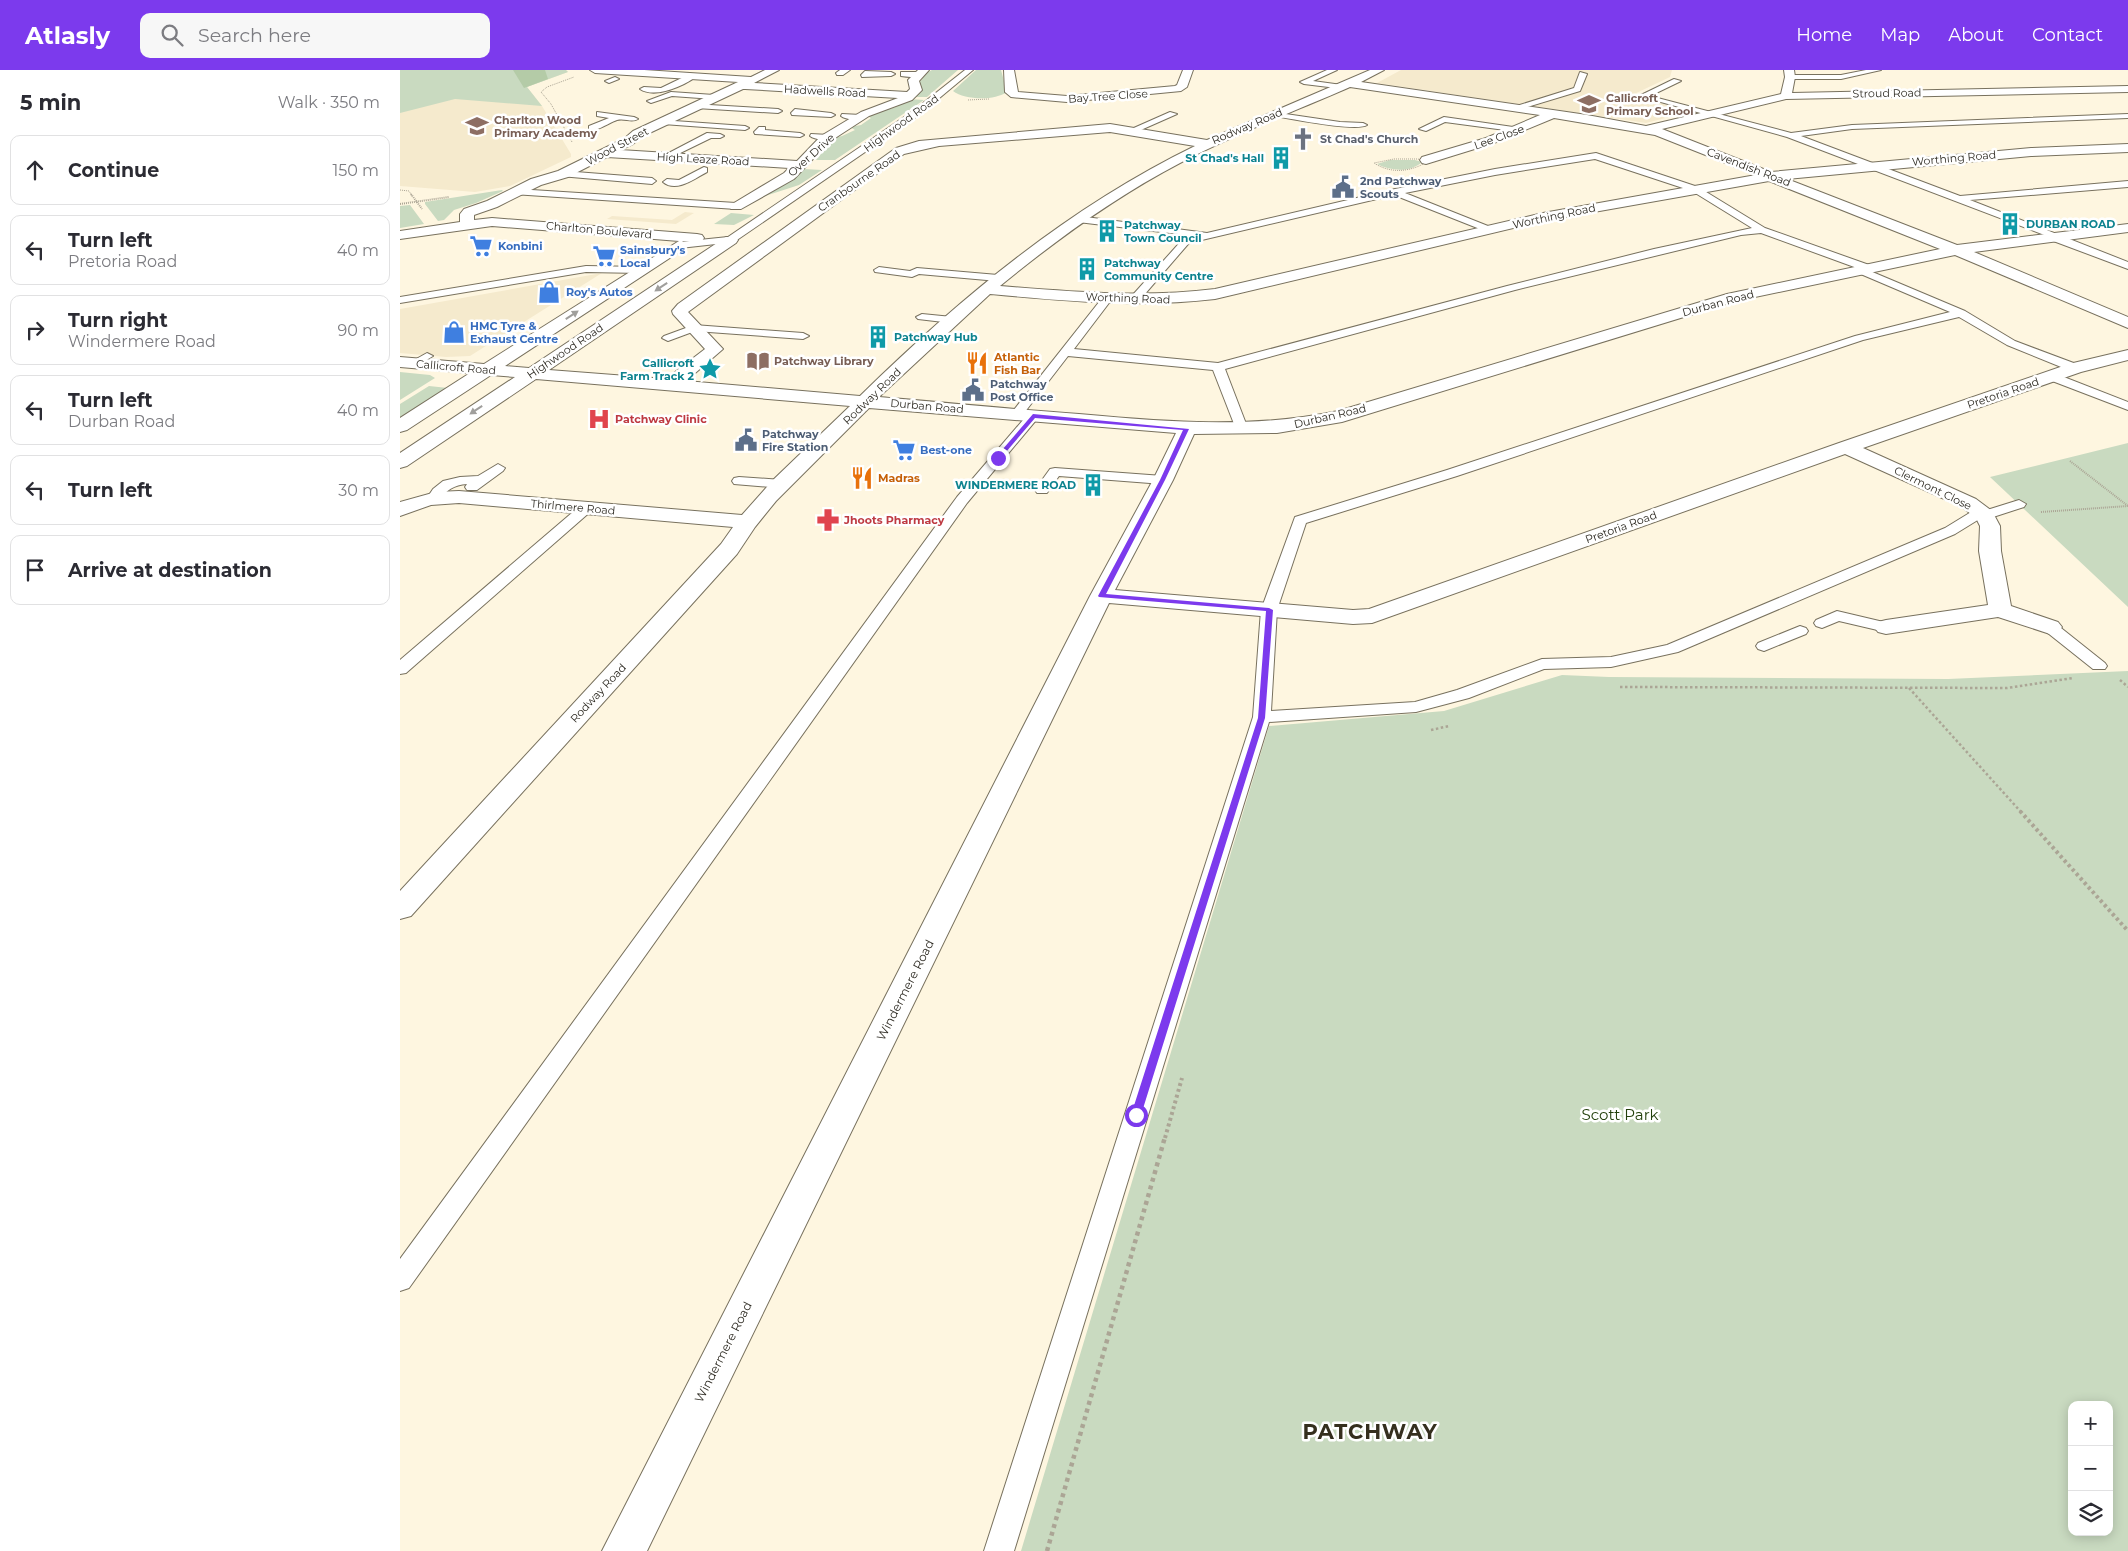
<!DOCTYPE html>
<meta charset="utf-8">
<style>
body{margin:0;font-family:Montserrat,sans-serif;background:#f7f7f7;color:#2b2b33}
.controls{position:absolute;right:15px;bottom:15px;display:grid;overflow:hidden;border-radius:10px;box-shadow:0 2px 12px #0003}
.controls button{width:45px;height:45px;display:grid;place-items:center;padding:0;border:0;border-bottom:1px solid #e1e1e2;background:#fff;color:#2b2b33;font:25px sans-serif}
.stop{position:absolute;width:15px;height:15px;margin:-11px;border:4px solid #7c3aed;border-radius:50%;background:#fff}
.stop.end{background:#7c3aed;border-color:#fff;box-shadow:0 1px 5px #0008}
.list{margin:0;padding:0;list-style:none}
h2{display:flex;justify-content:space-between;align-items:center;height:65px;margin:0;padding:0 20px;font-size:21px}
h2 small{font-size:16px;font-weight:400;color:#7c7c81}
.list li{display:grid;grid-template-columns:32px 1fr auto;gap:15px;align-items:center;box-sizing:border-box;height:70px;margin:0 10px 10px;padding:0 10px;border:1px solid #e1e1e2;border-radius:10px}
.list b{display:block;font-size:19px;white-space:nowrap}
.list p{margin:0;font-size:16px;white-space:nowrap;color:#7c7c81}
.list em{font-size:16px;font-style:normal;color:#7c7c81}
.icon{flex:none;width:28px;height:28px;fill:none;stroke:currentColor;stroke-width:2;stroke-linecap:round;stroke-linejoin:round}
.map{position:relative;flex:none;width:1728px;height:1481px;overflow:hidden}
header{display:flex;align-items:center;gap:30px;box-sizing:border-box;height:70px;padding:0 25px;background:#7c3aed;color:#fff}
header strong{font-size:24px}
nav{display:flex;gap:28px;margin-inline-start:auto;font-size:18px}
.search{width:350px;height:45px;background:#f7f7f7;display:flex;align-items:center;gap:12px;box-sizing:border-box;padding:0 18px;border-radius:10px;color:#7c7c81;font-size:19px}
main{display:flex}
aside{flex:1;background:#fff}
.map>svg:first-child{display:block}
</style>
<header>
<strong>Atlasly</strong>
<div class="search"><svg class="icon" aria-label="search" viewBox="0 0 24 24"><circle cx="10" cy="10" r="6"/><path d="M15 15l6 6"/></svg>Search here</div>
<nav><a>Home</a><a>Map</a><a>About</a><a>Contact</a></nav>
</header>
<main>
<aside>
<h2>5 min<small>Walk · 350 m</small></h2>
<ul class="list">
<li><svg class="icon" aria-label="ahead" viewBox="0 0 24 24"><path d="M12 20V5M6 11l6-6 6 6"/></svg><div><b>Continue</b></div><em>150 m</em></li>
<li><svg class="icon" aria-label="left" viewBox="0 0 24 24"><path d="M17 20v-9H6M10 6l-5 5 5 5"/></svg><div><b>Turn left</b><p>Pretoria Road</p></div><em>40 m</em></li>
<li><svg class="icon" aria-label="right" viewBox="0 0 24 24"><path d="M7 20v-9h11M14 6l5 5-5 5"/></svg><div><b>Turn right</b><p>Windermere Road</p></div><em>90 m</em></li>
<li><svg class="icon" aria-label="left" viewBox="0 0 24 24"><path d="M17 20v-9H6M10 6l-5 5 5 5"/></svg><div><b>Turn left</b><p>Durban Road</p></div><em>40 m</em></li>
<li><svg class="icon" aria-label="left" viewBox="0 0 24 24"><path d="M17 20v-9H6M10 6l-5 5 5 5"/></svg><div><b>Turn left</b></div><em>30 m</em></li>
<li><svg class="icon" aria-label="arrive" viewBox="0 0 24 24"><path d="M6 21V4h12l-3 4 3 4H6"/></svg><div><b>Arrive at destination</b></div></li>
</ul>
</aside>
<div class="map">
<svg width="1728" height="1481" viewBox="0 0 1728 1481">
<rect width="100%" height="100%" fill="#fef6e0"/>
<!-- built -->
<path fill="#f5eacd" d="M 0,0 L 166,0 L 168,2 L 127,17 L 142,36 L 171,84 L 171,87 L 110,116 L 75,122 L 0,116 Z
M 1001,0 L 1272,0 L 1270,7 L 1230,26 L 1293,41 L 1246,53 L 977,13 Z
M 285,142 L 294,143 L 276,154 L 207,149 L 212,146 L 272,150 Z
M 202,203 L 70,286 L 46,287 L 0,283 L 0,239 Z"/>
<!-- green -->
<path fill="#c9dac0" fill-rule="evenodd" d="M 0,0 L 166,0 L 168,2 L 127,17 L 142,36 L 55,29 L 0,43 Z
M 532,0 L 558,0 L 527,27 L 512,27 L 517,11 L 522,10 L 523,7 L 520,6 Z
M 576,0 L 601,0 L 607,22 C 594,31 565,30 553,21 Z
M 509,29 L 524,30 L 435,90 L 416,90 L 433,68 L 442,66 L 455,60 L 450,57 L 461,55 L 471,48 L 467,46 L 496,37 Z
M 990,90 L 1015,90 L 1022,92 C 1010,103 991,101 977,94 Z
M 404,99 L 422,100 L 399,115 L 356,129 L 385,113 Z
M 102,120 L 103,121 L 76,133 L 54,140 L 44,150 L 38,151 L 25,134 L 25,132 Z
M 10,135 L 24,154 L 0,158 L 0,136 Z
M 331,143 L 354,145 L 334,155 L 314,154 Z
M 0,302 L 30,305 L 35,308 L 0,330 Z
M 29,316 L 48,318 L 0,348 L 0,334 Z
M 1728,373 L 1728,537 L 1590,407 Z
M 1728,601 L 1728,1481 L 621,1481 L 869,656 L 1044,641 L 1162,605 L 1209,607 L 1548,609 ZM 1672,1335 L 1709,1335 L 1709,1462 L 1672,1462 Z"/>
<!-- forest -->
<path fill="#b4cba7" d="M 113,0 L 145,0 L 148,9 L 124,18 Z"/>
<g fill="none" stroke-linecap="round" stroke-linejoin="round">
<defs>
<path id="service" d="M 440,0 L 450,0 L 443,5 L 437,5 L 436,3 Z
M 565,0 L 573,0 L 519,45 L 334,172 L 280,178 L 275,175 L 280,172 L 328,167 L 513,41 Z
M 927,0 L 937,0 L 913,11 L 942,15 L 945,15 L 945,19 L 904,14 L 900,12 Z
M 1466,0 L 1481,0 L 1441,9 L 1390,9 L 1386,7 L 1390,5 L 1441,5 Z
M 465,1 L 491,2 L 495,4 L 491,6 L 462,7 L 461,5 Z
M 501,2 L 518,2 L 522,4 C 517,8 507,7 501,6 Z
M 1180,2 L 1187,4 L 1180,21 L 1117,40 L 1110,38 L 1174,18 Z
M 290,4 L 297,6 C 284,16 255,29 240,19 L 244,17 L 261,18 Z
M 215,7 L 219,9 L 209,13 L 205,11 Z
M 1274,9 L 1281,11 L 1250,26 L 1391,63 L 1452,55 L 1728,44 L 1728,48 L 1452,59 L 1401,66 L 1560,126 L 1728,111 L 1728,117 L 1570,130 L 1728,192 L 1728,199 L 1648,169 L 1647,166 L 1387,67 L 1239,26 Z
M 271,22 L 314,25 L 318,27 L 314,29 L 272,26 L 251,33 L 247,31 Z
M 293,34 L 378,39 L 382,41 L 378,43 L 296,38 L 293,38 Z
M 395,39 L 431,43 L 435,45 L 431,47 L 392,45 L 391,43 Z
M 197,42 L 234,47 L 238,49 C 232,53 225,48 217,50 C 208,53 199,61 189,60 L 189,56 L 209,48 L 197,46 Z
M 770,42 L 777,44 L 734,63 L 727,61 Z
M 872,42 L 940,52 L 963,53 L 967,55 C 957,62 891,49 875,46 L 872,46 Z
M 442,44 L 461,45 L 465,47 C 460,51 446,50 441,46 Z
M 1044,47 L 1120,58 L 1124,60 L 1120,62 L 1045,52 L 1026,61 L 1019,59 Z
M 260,50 L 345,56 L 349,58 L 345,60 L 263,54 L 260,54 Z
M 359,57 L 365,57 L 365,60 L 400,63 L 404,65 L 400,67 L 355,64 L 354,62 Z
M 307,63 L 320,64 L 324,66 L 320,68 L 311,68 L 270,88 L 263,86 Z
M 411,64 L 429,65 L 433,67 C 428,71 415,70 410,66 Z
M 1196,83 L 1298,117 L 1365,158 L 1472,196 L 1473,198 L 1470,201 L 1565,241 L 1615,271 L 1679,295 L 1681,298 L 1679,301 L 1671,301 L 1607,275 L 1559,247 L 1463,270 L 1057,406 L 906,453 L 877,540 L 871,641 L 1015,632 L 1057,620 L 1142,589 L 1211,587 L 1267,575 L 1545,458 L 1576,439 L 1581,438 L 1587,440 L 1619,430 L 1626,434 L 1624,437 L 1590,448 L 1581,448 L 1555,464 L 1278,582 L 1211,597 L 1144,599 L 1069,628 L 1016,642 L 869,652 L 614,1481 L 584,1481 L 853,647 L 861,540 L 895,447 L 1047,400 L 1455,266 L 1550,242 L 1456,202 L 1455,200 L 1457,198 L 1361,163 L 1341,165 L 1115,220 L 825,299 L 848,359 L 847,362 L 837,362 L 836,359 L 813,300 L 668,286 L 621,347 L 613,347 L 611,344 L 613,341 L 703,227 L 711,227 L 712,229 L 674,279 L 818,293 L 1107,216 L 1254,179 L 1352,158 L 1292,121 L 1195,89 L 1095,105 L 1005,123 L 1093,158 L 1093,162 L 1090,163 L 994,125 L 789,173 L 738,232 L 730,232 L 729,230 L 730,228 L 783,169 L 795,166 L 678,152 L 673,149 L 678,146 L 807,163 L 995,119 L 1095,99 Z
M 304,97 L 307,98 L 307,102 C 294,109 276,123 263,112 L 267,109 L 279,110 Z
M 163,101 L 252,108 L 256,111 L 252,114 L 160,106 L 160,102 Z
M 116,119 L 336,133 L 341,136 L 336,139 L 113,124 L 113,120 Z
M 186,196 L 241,197 L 246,200 L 241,203 L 186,202 L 0,233 L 0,227 Z
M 479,197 L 510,201 L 517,198 L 598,205 L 603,208 L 598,211 L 519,204 L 512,207 L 475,202 L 474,200 Z
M 522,244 L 552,247 L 558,250 L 552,253 L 518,249 L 516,247 Z
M 294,255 L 403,263 L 409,266 L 403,269 L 295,261 L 268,271 L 262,268 L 264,266 Z
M 27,283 L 33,286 L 15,297 L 9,293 Z
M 1651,302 L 1728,332 L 1728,340 L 1647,309 L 1645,306 L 1647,303 Z
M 633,342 L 639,346 L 637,349 L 567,433 L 9,1218 L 0,1221 L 0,1189 L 557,427 L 629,343 Z
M 98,394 L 105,398 L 103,401 L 77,420 L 67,420 L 65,417 L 67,414 C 54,415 46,420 39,431 L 29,431 L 27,428 L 33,419 L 43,411 L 60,407 L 78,406 Z
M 655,398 L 763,406 L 770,410 L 763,414 L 659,406 L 647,423 L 637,423 L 635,420 L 637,417 L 650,399 Z
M 339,407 L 382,410 L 389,414 L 382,418 L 334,414 L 332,411 L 334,408 Z
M 185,435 L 190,436 L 192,439 L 190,442 L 6,603 L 0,604 L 0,590 L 180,436 Z
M 1437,541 L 1492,554 L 1494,557 L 1492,560 L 1486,562 L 1439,551 L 1422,558 L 1416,556 L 1414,553 L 1416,550 Z
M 1650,552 L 1656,554 L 1705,593 L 1707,596 L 1705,599 L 1693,599 L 1644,560 L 1642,557 L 1644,554 Z
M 1400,556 L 1406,558 L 1408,561 L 1406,564 L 1364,581 L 1358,579 L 1356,576 L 1358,573 Z"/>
<path id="minor" d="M 190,0 L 244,0 L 351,7 L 365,0 L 379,0 L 354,13 L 507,22 L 510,19 L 508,10 L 518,0 L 529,0 L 519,11 L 522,20 L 512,30 L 469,46 L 429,72 L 394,109 L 341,139 L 331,139 L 329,136 L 384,103 L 389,98 L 207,87 L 168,107 L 141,115 L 97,137 L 74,145 L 74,150 L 92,148 L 297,164 L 302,165 L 304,168 L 302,171 L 282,171 L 287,175 L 285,178 L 105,296 L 129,298 L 326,167 L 336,167 L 338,170 L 336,173 L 149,300 L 266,309 L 305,279 L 273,244 L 272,241 L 278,234 L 496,78 L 519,71 L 710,54 L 807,70 L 970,0 L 984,0 L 961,12 L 1187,45 L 1246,56 L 1381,24 L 1385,7 L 1384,0 L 1394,0 L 1395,7 L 1392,23 L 1728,16 L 1728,22 L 1386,29 L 1262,59 L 1371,102 L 1631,78 L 1728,74 L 1728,82 L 1631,86 L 1387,109 L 1557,175 L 1728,154 L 1728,162 L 1574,182 L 1728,247 L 1728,258 L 1555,185 L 1336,231 L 942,352 L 877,363 L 794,364 L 773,410 L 715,520 L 953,540 L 969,539 L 1439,373 L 1669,294 L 1728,280 L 1728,290 L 1681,302 L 1463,378 L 1576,429 L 1592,441 L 1600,456 L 1601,481 L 1611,536 L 1658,552 L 1662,557 L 1658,562 L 1650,564 L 1598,547 L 1486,564 L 1478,562 L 1474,557 L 1478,552 L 1486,550 L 1588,535 L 1579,481 L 1580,456 L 1576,448 L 1562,437 L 1445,384 L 972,553 L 953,554 L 709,533 L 247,1481 L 202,1481 L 690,526 L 753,410 L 776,363 L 469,338 L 376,431 L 355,457 L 337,484 L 11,846 L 0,849 L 0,821 L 321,474 L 333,457 L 59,433 L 31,435 L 0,446 L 0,432 L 36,422 L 59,421 L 342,445 L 373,410 L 450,336 L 136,309 L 7,396 L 0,398 L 0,383 L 115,307 L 91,305 L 7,360 L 0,362 L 0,348 L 70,303 L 0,297 L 0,287 L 84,294 L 279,171 L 92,156 L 0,169 L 0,161 L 60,152 L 60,144 L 64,139 L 87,131 L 131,109 L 158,101 L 225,68 L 233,61 L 338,12 L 195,3 ZM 950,17 L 1140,45 L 1086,68 L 1022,87 L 1020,90 L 1022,93 L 1026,94 L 1094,73 L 1154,48 L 1255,65 L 1356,105 L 1143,143 L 815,219 C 743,228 672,222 600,216 C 656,170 715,127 780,93 C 835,64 893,42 950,17 ZM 343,19 L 345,19 L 498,28 L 461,42 L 421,66 L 397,91 L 220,80 L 233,74 L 241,67 ZM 710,62 L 795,76 C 668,138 561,227 460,326 L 286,311 L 323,279 L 288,242 L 504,84 L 539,76 ZM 1369,111 L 1540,179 L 1327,224 L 938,341 C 852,359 766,352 679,344 C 612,339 546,333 479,327 L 590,224 C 666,231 739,238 815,229 L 1143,151 Z
M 604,0 L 614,0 L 618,22 L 667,26 L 775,16 L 777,15 L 783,0 L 793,0 L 787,17 L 781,21 L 667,32 L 611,27 L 605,22 Z"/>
</defs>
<!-- service casing -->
<use href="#service" stroke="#78715e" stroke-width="2"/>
<!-- minor casing -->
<use href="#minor" stroke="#78715e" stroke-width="2"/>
<!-- path-far4 -->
<path stroke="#aba595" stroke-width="1" stroke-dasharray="1 1" stroke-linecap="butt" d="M 568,30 L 589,29
M 172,72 L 151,34 L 141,22 L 147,17 L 174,7
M 994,89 L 1018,89 L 1027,92 C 1010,102 991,104 974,93 Z
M 0,120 L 9,121 L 12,126"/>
<!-- path-far3 -->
<path stroke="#aba595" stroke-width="2" stroke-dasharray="1 1" stroke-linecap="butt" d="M 11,124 L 22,139
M 0,134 L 49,127
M 1670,391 L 1728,436
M 1641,442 L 1728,436"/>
<!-- path-far2 -->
<path stroke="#aba595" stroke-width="2.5" stroke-dasharray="2.5 2.5" stroke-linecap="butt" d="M 1720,610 L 1728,617
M 1220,617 L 1607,618 L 1673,608
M 1509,618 L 1621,742
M 1031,660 L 1049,656"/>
<!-- path-far1 -->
<path stroke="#aba595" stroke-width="4" stroke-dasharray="3 3" stroke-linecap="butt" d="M 1620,741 L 1728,861
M 765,1068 L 782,1008"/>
<!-- path -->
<path stroke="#aba595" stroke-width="4.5" stroke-dasharray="4 4" stroke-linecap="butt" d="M 647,1481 L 765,1067"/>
<!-- service -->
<use href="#service" fill="#fff" fill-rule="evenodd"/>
<!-- minor -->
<use href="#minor" fill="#fff" fill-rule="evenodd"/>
</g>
<!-- one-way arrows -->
<defs><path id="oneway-solid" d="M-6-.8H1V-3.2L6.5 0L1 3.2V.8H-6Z" transform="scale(1.25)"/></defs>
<g fill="#a09f9c">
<use href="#oneway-solid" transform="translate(261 217) rotate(146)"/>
<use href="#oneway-solid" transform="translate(172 245) rotate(-33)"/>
<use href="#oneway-solid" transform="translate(76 340) rotate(146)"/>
</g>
<!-- route -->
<path fill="#7c3aed" d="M 633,344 L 789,359 L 765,410 L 706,524 L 869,538 L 873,540 L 865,648 L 741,1045 L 736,1049 L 731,1045 L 858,648 L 866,541 L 699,527 L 698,526 L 760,410 L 783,360 L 635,348 L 600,389 L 596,389 L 596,387 Z"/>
<!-- icons -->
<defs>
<symbol id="school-bare" viewBox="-9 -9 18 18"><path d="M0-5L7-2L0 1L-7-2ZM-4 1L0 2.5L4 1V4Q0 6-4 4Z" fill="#8d6e63" stroke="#fff" stroke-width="2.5" paint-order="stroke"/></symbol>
<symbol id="church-bare" viewBox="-9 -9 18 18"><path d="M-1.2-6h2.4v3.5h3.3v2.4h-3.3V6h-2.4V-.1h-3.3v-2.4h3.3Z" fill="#6b7280" stroke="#fff" stroke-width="2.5" paint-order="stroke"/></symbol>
<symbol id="building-bare" viewBox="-9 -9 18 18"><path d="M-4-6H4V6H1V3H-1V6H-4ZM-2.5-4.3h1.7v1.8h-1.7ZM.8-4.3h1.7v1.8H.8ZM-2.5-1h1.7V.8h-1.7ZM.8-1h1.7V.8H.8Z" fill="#0f9aa8" stroke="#fff" stroke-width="2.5" paint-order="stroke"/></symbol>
<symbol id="civic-bare" viewBox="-9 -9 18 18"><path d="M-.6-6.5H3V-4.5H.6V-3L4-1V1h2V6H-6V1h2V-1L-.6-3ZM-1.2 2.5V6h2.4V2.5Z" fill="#5c6f8a" stroke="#fff" stroke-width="2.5" paint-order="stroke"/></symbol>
<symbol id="supermarket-bare" viewBox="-9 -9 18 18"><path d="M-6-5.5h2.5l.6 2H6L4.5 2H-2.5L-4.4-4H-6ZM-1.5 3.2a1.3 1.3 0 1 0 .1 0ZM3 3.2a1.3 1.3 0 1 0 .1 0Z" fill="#3f7fe0" stroke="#fff" stroke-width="2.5" paint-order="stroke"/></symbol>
<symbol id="shop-bare" viewBox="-9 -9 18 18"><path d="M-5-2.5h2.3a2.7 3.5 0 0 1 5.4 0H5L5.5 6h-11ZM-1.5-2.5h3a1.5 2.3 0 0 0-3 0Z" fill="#3f7fe0" stroke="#fff" stroke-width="2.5" paint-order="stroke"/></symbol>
<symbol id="library-bare" viewBox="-9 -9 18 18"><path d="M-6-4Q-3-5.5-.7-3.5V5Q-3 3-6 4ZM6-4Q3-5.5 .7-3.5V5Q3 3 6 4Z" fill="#8d6e63" stroke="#fff" stroke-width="2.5" paint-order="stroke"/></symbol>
<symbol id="restaurant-bare" viewBox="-9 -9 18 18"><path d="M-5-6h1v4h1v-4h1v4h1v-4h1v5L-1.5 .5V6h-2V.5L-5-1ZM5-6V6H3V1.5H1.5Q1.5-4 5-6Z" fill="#e8710a" stroke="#fff" stroke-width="2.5" paint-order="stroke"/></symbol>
<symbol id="sight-bare" viewBox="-9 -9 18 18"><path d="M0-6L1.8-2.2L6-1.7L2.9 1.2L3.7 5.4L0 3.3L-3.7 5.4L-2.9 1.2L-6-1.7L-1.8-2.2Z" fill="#0f9aa8" stroke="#fff" stroke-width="2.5" paint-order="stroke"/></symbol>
<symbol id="hospital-bare" viewBox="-9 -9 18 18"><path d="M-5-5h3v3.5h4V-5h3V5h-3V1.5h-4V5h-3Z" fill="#e0444e" stroke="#fff" stroke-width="2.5" paint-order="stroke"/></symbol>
<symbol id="pharmacy-bare" viewBox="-9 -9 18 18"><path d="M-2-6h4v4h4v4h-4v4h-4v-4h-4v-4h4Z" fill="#e0444e" stroke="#fff" stroke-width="2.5" paint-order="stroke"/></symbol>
</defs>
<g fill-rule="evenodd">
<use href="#school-bare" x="1173" y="18" width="32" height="32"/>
<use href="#school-bare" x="61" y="40" width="32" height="32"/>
<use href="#church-bare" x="887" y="53" width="32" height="32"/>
<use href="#building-bare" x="865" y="72" width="32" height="32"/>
<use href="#civic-bare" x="927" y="101" width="32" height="32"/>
<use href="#building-bare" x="1594" y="138" width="32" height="32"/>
<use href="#building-bare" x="691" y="145" width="32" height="32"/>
<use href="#supermarket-bare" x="65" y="160" width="32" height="32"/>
<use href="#supermarket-bare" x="188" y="170" width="32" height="32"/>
<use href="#building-bare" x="671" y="183" width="32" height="32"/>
<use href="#shop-bare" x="133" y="206" width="32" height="32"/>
<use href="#shop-bare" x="38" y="246" width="32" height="32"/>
<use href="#building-bare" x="462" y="251" width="32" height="32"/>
<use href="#library-bare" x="342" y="275" width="32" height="32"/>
<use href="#restaurant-bare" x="561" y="277" width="32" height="32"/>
<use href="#sight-bare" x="294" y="283" width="32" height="32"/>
<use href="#civic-bare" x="557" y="304" width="32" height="32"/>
<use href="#hospital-bare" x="183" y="333" width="32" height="32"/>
<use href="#civic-bare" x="330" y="354" width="32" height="32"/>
<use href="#supermarket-bare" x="488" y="364" width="32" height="32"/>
<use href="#restaurant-bare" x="446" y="392" width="32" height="32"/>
<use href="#building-bare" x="677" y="399" width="32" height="32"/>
<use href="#pharmacy-bare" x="412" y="434" width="32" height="32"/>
</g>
<g text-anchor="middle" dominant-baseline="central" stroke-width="5" stroke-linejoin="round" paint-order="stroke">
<!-- far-street labels -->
<g font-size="11" fill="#2d2a22" stroke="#fff">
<text transform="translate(425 21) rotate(3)">Hadwells Road</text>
<text transform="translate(1487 23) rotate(-1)">Stroud Road</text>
<text transform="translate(708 26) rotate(-4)">Bay Tree Close</text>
<text transform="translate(501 53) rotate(-36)">Highwood Road</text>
<text transform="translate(847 56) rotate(-23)">Rodway Road</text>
<text transform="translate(1099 67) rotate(-20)">Lee Close</text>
<text transform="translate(217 76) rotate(-28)">Wood Street</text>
<text transform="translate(411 85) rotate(-42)">Over Drive</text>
<text transform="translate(1554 88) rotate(-5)">Worthing Road</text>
<text transform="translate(303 89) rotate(3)">High Leaze Road</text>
<text transform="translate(1349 97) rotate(21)">Cavendish Road</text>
<text transform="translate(459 111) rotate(-35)">Cranbourne Road</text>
<text transform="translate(1154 146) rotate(-12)">Worthing Road</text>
<text transform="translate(199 160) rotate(5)">Charlton Boulevard</text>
<text transform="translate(728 228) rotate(2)">Worthing Road</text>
<text transform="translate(1318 233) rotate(-15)">Durban Road</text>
<text transform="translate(165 281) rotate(-34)">Highwood Road</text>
<text transform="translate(56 297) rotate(5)">Callicroft Road</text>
<text transform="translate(1603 323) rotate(-19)">Pretoria Road</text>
<text transform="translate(472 326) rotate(-44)">Rodway Road</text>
<text transform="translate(527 336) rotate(5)">Durban Road</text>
<text transform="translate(930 346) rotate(-13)">Durban Road</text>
<text transform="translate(1533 418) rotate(26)">Clermont Close</text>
<text transform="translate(173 437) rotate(5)">Thirlmere Road</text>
<text transform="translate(1221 457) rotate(-20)">Pretoria Road</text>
<text transform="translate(198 623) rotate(-47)">Rodway Road</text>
</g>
<!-- far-education labels -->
<g font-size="11" font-weight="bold" fill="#785e54" stroke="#fff" text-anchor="start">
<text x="1206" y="28">Callicroft<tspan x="1206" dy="13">Primary School</tspan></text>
<text x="94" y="50">Charlton Wood<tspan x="94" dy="13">Primary Academy</tspan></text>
<text x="374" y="291">Patchway Library</text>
</g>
<!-- far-worship labels -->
<g font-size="11" font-weight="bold" fill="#5b616d" stroke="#fff" text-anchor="start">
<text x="920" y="69">St Chad's Church</text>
</g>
<!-- far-culture labels -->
<g font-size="11" font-weight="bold" fill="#0d838f" stroke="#fff" text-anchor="start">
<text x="864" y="88" text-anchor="end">St Chad's Hall</text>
<text x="1626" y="154">DURBAN ROAD</text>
<text x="724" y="155">Patchway<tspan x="724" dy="13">Town Council</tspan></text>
<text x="704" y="193">Patchway<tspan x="704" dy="13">Community Centre</tspan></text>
<text x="494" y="267">Patchway Hub</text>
<text x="294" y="293" text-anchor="end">Callicroft<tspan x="294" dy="13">Farm Track 2</tspan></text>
<text x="676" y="415" text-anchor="end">WINDERMERE ROAD</text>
</g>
<!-- far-service labels -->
<g font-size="11" font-weight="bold" fill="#4e5e75" stroke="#fff" text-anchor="start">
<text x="960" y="111">2nd Patchway<tspan x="960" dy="13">Scouts</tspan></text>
<text x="590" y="314">Patchway<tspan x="590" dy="13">Post Office</tspan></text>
<text x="362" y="364">Patchway<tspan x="362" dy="13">Fire Station</tspan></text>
</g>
<!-- far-shop labels -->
<g font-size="11" font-weight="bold" fill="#366cbe" stroke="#fff" text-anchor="start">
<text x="98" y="176">Konbini</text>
<text x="220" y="180">Sainsbury's<tspan x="220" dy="13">Local</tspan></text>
<text x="166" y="222">Roy's Autos</text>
<text x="70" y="256">HMC Tyre &amp;<tspan x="70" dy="13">Exhaust Centre</tspan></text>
<text x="520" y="380">Best-one</text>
</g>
<!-- far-food labels -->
<g font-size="11" font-weight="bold" fill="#c56008" stroke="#fff" text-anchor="start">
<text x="594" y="287">Atlantic<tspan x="594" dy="13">Fish Bar</tspan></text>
<text x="478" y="408">Madras</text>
</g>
<!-- far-health labels -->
<g font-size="11" font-weight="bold" fill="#be3a42" stroke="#fff" text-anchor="start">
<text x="215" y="349">Patchway Clinic</text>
<text x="444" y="450">Jhoots Pharmacy</text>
</g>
<!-- street labels -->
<g font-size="12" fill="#2d2a22" stroke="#fff">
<text transform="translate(505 920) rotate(-63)">Windermere Road</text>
<text transform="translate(323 1282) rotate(-63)">Windermere Road</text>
</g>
<!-- near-park labels -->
<g font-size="15" fill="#23400c" stroke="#fff">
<text x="1220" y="1044">Scott Park</text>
</g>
<!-- near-district labels -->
<g font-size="21" font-weight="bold" letter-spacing="1" fill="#352f1e" stroke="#fff">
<text x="970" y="1361">PATCHWAY</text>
</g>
</g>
</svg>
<div class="controls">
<button>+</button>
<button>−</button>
<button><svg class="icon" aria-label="layers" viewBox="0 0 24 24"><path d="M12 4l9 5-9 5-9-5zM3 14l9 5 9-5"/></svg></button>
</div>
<div class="stop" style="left:736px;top:1045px"></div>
<div class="stop end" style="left:598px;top:388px"></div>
</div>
</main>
